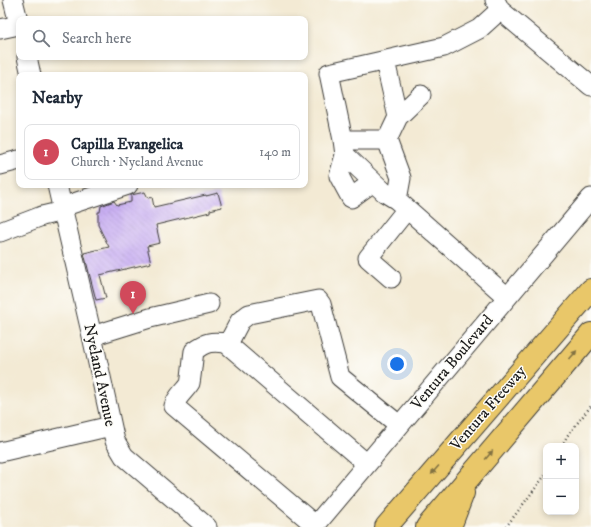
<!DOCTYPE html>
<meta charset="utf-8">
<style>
body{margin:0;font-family:"IM FELL DW Pica",serif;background:#f2f2f3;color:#1f2937}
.controls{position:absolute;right:12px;bottom:12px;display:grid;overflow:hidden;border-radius:8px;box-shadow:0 2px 6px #0003}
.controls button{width:36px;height:36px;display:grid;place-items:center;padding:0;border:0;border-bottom:1px solid #e0e1e3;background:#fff;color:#1f2937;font:20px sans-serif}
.you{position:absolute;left:397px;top:364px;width:14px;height:14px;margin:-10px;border:3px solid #fff;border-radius:50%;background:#1a73e8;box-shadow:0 0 0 6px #1a73e833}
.badge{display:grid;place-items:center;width:26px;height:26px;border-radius:50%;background:#d1495b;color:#fff;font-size:13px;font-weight:700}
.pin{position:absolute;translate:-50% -33px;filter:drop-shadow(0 1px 2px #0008)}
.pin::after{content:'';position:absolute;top:21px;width:14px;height:12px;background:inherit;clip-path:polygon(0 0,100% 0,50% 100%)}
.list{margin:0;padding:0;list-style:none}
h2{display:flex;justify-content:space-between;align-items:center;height:52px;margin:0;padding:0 16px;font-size:17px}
h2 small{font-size:13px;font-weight:400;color:#747a83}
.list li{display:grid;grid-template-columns:26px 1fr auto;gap:12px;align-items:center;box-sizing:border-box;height:56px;margin:0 8px 8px;padding:0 8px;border:1px solid #e0e1e3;border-radius:8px}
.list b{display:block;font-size:15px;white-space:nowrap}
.list p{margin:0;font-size:13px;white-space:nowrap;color:#747a83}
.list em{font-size:13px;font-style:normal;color:#747a83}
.icon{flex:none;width:22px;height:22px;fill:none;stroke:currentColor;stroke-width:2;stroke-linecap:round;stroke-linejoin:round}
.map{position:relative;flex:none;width:591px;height:527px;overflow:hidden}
.search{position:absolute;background:#fff;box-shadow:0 2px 6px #0003;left:16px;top:16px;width:292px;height:44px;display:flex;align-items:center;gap:10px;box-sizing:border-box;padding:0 14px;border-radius:8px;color:#747a83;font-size:15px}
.panel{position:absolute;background:#fff;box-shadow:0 2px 6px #0003;left:16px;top:72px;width:292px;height:116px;border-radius:8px}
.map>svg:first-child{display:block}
</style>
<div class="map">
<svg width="591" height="527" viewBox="0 0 591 527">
<defs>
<pattern id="building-back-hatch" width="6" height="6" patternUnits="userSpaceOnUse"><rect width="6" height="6" fill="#c6acf2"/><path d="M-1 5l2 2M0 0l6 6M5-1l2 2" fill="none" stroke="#aa93cf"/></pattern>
</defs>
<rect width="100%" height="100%" fill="#fdfcf7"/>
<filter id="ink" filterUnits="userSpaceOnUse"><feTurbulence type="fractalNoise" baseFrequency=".025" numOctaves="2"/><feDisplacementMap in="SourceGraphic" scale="8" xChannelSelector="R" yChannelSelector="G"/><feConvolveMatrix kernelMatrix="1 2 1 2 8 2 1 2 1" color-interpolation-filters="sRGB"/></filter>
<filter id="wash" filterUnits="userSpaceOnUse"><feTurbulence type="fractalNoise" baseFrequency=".012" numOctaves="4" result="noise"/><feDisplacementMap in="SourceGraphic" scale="16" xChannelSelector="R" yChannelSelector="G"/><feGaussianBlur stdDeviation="0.9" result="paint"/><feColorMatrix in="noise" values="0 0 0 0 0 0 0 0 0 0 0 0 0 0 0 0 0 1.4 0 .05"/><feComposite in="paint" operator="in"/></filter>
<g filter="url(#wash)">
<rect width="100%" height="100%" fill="#f3ead4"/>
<g id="blocks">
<!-- building -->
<path fill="url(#building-back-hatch)" d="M 145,192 L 148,198 L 152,197 L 154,207 L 206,195 L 206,196 L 218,193 L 222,207 L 210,210 L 210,212 L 156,225 L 160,243 L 147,246 L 151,263 L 100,275 L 106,298 L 96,300 L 84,253 L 109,247 L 98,225 L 98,212 L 100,212 L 101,206 L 114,201 L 117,205 L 131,202 L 131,195 Z"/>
</g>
</g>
<g filter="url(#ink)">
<use href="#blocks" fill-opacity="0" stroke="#3c3b38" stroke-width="1"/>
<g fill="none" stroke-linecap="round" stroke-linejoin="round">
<defs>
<path id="minor" d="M 13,0 L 19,24
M 495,0 L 500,10 L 591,86
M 500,10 L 479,29 L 444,47 L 329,73 L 343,140 L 387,140 L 401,178 L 397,200 L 507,297
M 0,29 L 19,25
M 27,57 L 31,75
M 385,61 L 398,117 L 387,140
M 398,117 L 421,95
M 343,140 L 345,155 L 384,192 L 397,200
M 345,155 L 339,176 L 351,198 L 373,182
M 0,165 L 19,160
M 57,185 L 92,336 L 115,441 L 124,456 L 207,527
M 62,207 L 128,185
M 0,232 L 42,216 L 63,211
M 391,278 L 368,258 L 407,209
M 92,336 L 150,318 L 209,304
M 226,343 L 367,464
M 0,452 L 111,426
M 315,525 L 174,406 C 176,397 185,391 190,383 C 191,380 193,357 194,351 C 206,342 211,341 226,343 L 230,340 L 240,321 L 249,314 L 318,300 L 321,304 L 340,377 L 399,425
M 314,527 L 591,198"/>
<path id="highway" d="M 386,527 L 591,290
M 427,527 L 591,334
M 450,527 L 463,493"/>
</defs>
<!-- minor casing -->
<use href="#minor" stroke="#3c3b38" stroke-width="21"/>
<!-- highway casing -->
<use href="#highway" stroke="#3c3b38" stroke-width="24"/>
<!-- path -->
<path stroke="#3c3b38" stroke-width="2.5" stroke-dasharray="1 3" stroke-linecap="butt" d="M 562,446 L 567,436 L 591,406
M 506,527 L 546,474"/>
<!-- minor -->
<use href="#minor" stroke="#fff" stroke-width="19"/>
<!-- highway -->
<use href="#highway" stroke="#e9c769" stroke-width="22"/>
</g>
<!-- one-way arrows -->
<defs><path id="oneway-solid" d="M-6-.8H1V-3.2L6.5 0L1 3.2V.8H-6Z"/></defs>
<g fill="#827242">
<use href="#oneway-solid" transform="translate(573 355) rotate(-50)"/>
<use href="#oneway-solid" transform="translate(489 455) rotate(-50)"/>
<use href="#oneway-solid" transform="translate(435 470) rotate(131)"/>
</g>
</g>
<g text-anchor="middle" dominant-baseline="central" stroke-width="3" stroke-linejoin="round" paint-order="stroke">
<!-- street labels -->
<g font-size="16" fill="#1c1c1c" stroke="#fdfcf7">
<text transform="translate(452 362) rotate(-50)">Ventura Boulevard</text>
<text transform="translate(100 375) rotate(78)">Nyeland Avenue</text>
<text transform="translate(488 408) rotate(-49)">Ventura Freeway</text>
</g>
</g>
</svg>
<div class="controls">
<button>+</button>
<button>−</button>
</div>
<div class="you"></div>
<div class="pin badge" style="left:133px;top:314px">1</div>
<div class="search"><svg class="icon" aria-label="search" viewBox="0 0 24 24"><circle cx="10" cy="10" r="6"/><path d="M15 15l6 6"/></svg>Search here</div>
<section class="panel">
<h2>Nearby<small></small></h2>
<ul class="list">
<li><span class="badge">1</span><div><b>Capilla Evangelica</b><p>Church · Nyeland Avenue</p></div><em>140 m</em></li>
</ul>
</section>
</div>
